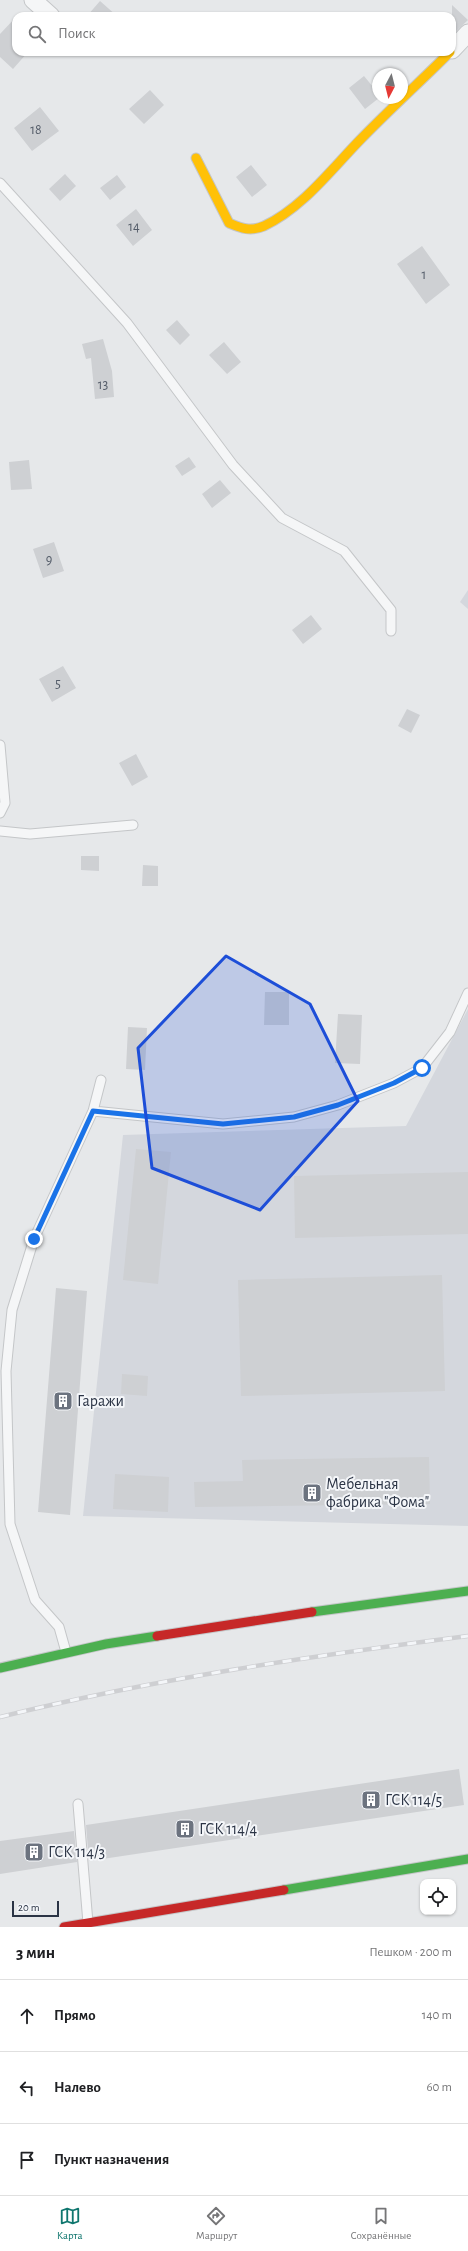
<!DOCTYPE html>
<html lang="ru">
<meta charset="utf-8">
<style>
body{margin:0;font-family:"Alegreya Sans",sans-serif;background:#f6f6f6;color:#202124}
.controls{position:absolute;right:12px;bottom:12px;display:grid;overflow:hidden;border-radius:8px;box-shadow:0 1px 3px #0004}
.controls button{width:36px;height:36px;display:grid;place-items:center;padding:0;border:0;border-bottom:1px solid #e0e0e0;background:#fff;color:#202124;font:20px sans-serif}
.compass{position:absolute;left:372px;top:68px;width:36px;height:36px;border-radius:50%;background:#fff;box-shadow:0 1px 3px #0004;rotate:187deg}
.scale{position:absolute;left:12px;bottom:10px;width:47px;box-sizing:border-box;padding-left:4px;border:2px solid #2b3445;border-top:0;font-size:11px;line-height:14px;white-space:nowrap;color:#2b3445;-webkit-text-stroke:3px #f4f6f9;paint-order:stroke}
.stop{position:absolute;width:12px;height:12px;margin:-9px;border:3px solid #1a73e8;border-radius:50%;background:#fff}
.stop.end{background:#1a73e8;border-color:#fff;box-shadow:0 1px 4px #0008}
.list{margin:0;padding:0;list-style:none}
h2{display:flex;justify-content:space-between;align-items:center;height:52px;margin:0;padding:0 16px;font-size:17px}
h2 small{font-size:13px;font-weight:400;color:#757577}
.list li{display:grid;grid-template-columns:26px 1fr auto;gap:12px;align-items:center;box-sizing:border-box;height:72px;padding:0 16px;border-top:1px solid #e0e0e0}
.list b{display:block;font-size:15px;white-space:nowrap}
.list em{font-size:13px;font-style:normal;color:#757577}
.icon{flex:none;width:22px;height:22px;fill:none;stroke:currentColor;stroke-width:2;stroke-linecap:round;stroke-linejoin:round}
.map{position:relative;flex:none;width:468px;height:1927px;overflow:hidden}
.search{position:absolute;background:#fff;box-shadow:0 1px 3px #0004;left:12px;right:12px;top:12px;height:44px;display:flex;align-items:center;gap:10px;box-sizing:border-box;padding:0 14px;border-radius:12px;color:#757577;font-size:15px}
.sheet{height:268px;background:#fff}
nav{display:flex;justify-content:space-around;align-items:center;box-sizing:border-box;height:56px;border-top:1px solid #e0e0e0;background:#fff;font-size:11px;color:#757577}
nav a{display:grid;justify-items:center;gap:2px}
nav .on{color:#0f766e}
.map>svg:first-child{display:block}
</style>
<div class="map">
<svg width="468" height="1927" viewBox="0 0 468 1927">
<rect width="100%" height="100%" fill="#e6e8ea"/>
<!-- built -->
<path fill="#d4d7dd" d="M 468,590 L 468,609 L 460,602 Z
M 468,1009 L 468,1526 L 83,1516 L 123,1135 L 406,1126 Z"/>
<!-- building -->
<path fill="#ced0d3" d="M 100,1 L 117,16 L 87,16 Z
M 452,5 L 468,20 L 452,35 Z
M 16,17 L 16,52 L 28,52 L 13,69 L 0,57 L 0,34 Z
M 364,76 L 378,93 L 379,98 L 365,109 L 349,88 Z
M 150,90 L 164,105 L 144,124 L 129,109 Z
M 40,107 L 59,131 L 32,151 L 14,128 Z
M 251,165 L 267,185 L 252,197 L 236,177 Z
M 65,174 L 76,186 L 60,201 L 49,189 Z
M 117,175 L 126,187 L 110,200 L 100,188 Z
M 136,209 L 152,230 L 133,246 L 116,225 Z
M 422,246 L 450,285 L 426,304 L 397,264 Z
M 177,320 L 190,335 L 180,345 L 166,330 Z
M 103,339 L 112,371 L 114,397 L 95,399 L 91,358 L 86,359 L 82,344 Z
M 224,342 L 241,362 L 227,374 L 209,355 Z
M 189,457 L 196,467 L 182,476 L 175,466 Z
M 29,460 L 32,489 L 11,490 L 9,462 Z
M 220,480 L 231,493 L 212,508 L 202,494 Z
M 54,542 L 64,571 L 43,578 L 33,549 Z
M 311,615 L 322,629 L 303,644 L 292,630 Z
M 63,666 L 76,688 L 52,702 L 39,679 Z
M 407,709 L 420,715 L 411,733 L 398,726 Z
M 136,754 L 148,777 L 132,786 L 119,763 Z
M 81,856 L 99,856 L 99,871 L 81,870 Z
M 143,865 L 158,866 L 158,886 L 142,886 Z
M 265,992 L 289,992 L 289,1025 L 264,1025 Z
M 338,1014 L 362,1015 L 360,1064 L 335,1063 Z
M 128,1027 L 147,1028 L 145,1070 L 126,1069 Z
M 136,1149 L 171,1152 L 158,1284 L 123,1280 Z
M 468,1172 L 468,1234 L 295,1238 L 294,1176 Z
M 442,1275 L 445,1391 L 241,1396 L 238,1280 Z
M 56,1288 L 87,1291 L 70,1515 L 38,1512 Z
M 122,1374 L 148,1376 L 147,1396 L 121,1394 Z
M 429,1457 L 430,1504 L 195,1507 L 194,1482 L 243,1481 L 242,1460 Z
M 115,1474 L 169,1477 L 168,1512 L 113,1509 Z
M 459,1769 L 464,1805 L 89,1861 L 86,1825 Z
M 74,1831 L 77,1862 L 0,1874 L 0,1841 Z"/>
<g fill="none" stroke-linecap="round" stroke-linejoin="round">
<defs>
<path id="lane" d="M 0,183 L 127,323 L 233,465 L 282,518 L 344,551 L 391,610 L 391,631
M 0,745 L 5,803 L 0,813
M 0,831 L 30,834 L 133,825
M 93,1111 L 101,1080
M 66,1652 L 59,1627 L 35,1600 L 10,1524 L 6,1371 L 12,1310 L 34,1239 L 93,1111 L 223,1124 L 294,1117 L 338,1105 L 394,1083 L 422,1068 L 450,1032 L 468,993
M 78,1804 L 88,1923"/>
<path id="street" d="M 33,0 L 51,16
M 452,50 L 468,33"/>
<path id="fast" d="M 312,1612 L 468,1591
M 0,1668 L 106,1644 L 157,1636
M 284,1890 L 468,1859"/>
<path id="slow" d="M 196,158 L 229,223 C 241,228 250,232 264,226 C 302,208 330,171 359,141 C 388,111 420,82 450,52"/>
<path id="jam" d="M 157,1636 L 312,1612
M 64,1927 L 284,1890"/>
</defs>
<!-- lane casing -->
<use href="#lane" stroke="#c4c6c8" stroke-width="11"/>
<!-- street casing -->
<use href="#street" stroke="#c4c6c8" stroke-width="19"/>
<!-- fast casing -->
<use href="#fast" stroke="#c4c6c8" stroke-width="11"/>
<!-- slow casing -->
<use href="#slow" stroke="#c4c6c8" stroke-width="11"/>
<!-- jam casing -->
<use href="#jam" stroke="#c4c6c8" stroke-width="11"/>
<!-- lane -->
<use href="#lane" stroke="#f5f6f7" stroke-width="9"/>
<!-- street -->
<use href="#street" stroke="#f5f6f7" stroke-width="17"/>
<!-- fast -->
<use href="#fast" stroke="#4caf50" stroke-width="9"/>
<!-- slow -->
<use href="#slow" stroke="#ffc107" stroke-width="9"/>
<!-- jam -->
<use href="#jam" stroke="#c62828" stroke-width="9"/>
<defs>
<path id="rail" d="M 0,1717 C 154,1679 311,1656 468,1636"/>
</defs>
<!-- rail casing -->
<use href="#rail" stroke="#cecfd2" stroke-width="4.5"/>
<!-- rail -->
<use href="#rail" stroke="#f4f6f9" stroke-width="3" stroke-dasharray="9" stroke-linecap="butt"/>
</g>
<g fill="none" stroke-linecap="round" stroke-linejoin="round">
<!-- route -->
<path stroke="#1a73e8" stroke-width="5" d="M 34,1239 L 93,1111 L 223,1124 L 294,1117 L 338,1105 L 394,1083 L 422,1068"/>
</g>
<!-- marked area -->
<path fill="#1d4ed8" fill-opacity="0.2" stroke="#1d4ed8" stroke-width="3" stroke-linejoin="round" d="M 226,956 L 310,1004 L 358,1101 L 260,1210 L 152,1168 L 138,1048 Z"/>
<!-- icons -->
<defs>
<symbol id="building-square" viewBox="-11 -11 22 22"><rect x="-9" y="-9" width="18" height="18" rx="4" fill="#6c737f" stroke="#f4f6f9"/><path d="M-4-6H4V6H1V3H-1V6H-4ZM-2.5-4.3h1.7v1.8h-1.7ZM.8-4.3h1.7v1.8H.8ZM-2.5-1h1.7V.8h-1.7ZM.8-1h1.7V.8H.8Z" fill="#fff"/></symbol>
</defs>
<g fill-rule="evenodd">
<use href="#building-square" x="52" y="1390" width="22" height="22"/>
<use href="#building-square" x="301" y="1482" width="22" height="22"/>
<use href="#building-square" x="360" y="1789" width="22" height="22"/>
<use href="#building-square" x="174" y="1818" width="22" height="22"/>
<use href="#building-square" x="23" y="1841" width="22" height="22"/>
</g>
<g text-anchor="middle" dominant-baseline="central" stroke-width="4" stroke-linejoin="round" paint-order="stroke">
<!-- number labels -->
<g font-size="14" fill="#545c69">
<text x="36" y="130">18</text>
<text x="134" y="227">14</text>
<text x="424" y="275">1</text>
<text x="103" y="385">13</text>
<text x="49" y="560">9</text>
<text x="58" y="684">5</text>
</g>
<!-- poi labels -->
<g font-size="16" fill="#2b3445" stroke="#f4f6f9" text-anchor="start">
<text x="77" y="1401">Гаражи</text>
<text x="326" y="1484">Мебельная<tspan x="326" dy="18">фабрика "Фома"</tspan></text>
<text x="385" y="1800">ГСК 114/5</text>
<text x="199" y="1829">ГСК 114/4</text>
<text x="48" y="1852">ГСК 114/3</text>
</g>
</g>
</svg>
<div class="controls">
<button><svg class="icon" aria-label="locate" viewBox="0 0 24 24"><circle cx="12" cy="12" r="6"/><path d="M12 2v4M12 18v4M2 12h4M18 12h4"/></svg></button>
</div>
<svg class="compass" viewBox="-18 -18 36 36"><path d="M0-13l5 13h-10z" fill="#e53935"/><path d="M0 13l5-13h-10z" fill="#757577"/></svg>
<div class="scale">20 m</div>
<div class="stop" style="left:422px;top:1068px"></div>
<div class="stop end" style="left:34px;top:1239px"></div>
<div class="search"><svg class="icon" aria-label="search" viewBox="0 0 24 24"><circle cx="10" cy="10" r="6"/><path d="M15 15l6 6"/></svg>Поиск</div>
</div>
<section class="sheet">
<h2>3 мин<small>Пешком · 200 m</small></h2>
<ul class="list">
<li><svg class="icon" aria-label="ahead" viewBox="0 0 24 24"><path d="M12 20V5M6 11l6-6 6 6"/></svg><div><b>Прямо</b></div><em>140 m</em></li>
<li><svg class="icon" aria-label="left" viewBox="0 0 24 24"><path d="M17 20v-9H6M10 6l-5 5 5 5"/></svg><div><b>Налево</b></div><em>60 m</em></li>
<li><svg class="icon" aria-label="arrive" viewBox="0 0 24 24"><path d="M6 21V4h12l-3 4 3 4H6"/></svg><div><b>Пункт назначения</b></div></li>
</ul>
</section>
<nav>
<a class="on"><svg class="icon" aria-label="map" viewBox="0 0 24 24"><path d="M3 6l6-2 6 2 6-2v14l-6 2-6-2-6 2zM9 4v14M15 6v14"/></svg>Карта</a>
<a><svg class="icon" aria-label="directions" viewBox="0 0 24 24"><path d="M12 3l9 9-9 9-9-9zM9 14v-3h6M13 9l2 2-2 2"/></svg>Маршрут</a>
<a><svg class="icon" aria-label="saved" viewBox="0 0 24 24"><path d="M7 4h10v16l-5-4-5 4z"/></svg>Сохранённые</a>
</nav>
